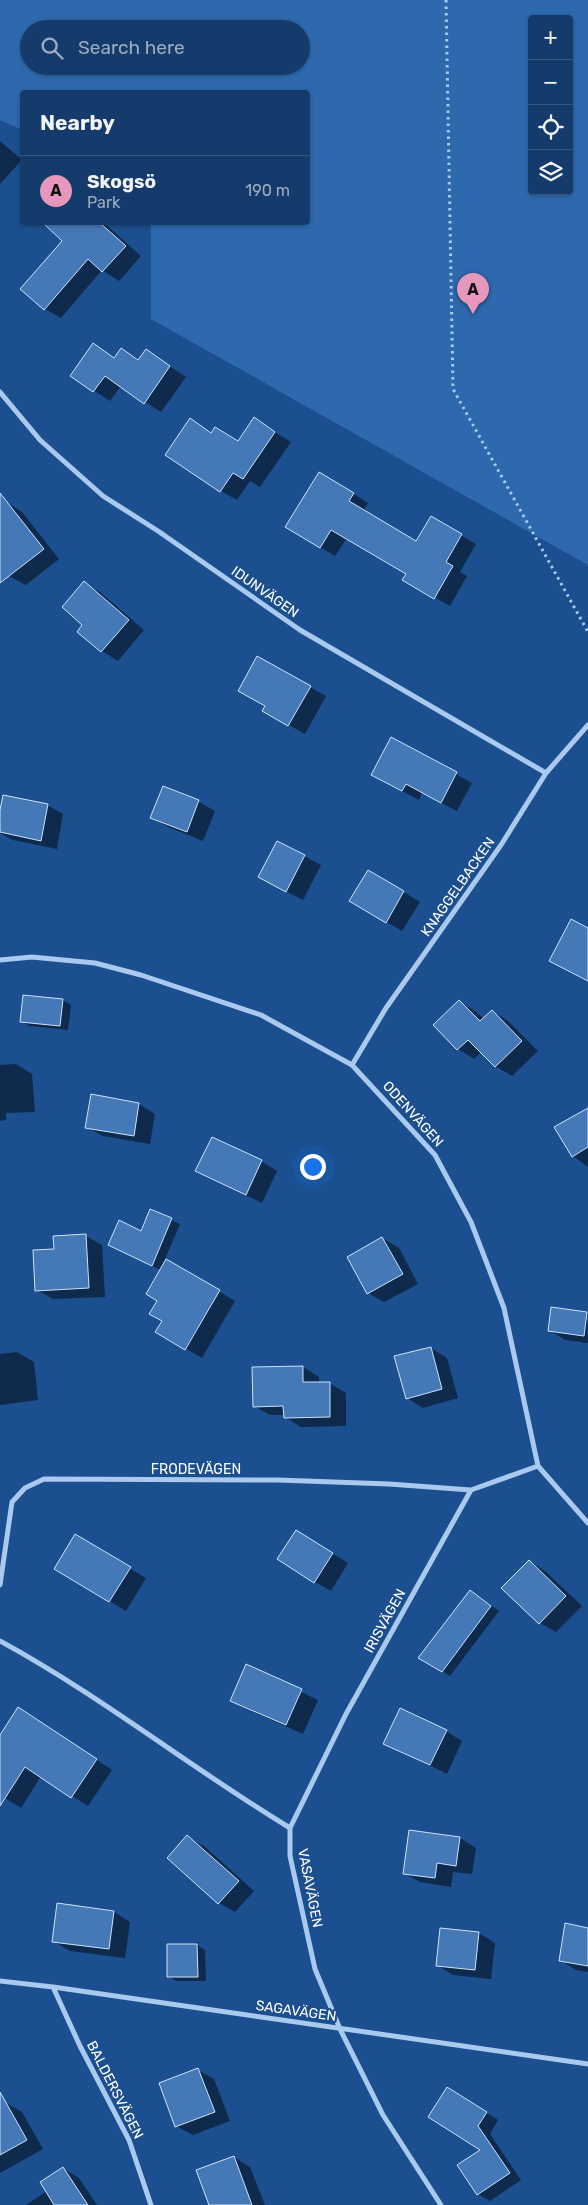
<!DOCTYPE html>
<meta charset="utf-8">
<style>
body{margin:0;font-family:Rubik,sans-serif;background:#1d4271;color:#f1f3f6}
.controls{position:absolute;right:15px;top:15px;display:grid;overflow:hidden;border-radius:5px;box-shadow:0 1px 4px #0004}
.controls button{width:45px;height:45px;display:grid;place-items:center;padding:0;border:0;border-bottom:1px solid #33557e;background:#143b6b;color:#f1f3f6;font:25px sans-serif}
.you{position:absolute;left:312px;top:1166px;width:18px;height:18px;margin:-12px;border:4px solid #fff;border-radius:50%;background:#1a73e8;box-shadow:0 0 0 8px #1a73e833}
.badge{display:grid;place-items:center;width:32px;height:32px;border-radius:50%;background:#e797bd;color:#111;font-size:16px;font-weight:700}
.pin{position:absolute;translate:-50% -41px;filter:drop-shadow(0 1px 2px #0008)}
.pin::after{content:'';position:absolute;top:26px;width:18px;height:15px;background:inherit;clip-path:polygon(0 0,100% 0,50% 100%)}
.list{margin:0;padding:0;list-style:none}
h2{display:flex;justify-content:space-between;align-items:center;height:65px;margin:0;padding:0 20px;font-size:21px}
h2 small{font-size:16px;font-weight:400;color:#9dadc1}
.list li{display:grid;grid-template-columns:32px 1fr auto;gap:15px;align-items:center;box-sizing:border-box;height:70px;padding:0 20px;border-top:1px solid #33557e}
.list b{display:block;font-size:19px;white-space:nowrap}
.list p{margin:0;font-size:16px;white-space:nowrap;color:#9dadc1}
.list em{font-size:16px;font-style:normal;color:#9dadc1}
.icon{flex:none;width:28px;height:28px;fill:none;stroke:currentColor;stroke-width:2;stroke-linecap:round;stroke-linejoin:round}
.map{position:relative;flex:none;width:588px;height:2205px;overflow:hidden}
.search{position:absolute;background:#143b6b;box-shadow:0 1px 4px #0004;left:20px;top:20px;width:290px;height:55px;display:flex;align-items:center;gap:12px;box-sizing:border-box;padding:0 18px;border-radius:28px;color:#9dadc1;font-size:19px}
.panel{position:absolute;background:#143b6b;box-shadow:0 1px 4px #0004;left:20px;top:90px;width:290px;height:135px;border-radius:5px}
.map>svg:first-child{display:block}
</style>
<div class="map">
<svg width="588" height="2205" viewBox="0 0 588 2205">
<rect width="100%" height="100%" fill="#1b4f8f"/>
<!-- green -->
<path fill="#2e69ad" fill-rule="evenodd" d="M 0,0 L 588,0 L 588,565 L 151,319 L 151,223 L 308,222 L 308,92 L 22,92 L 22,130 L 0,120 ZM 532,19 L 569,19 L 569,191 L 532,191 ZM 29,29 L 301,29 L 301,66 L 29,66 Z"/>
<!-- shadow -->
<path fill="#0007" d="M 0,141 L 22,160 L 0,184 Z
M 48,222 L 103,222 L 141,256 L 119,281 L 102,270 L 61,318 L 45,309 L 64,241 Z
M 93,345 L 115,358 L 122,350 L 140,360 L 146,351 L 186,377 L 161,412 L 121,386 L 110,401 L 72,376 Z
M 254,419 L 291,442 L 260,487 L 250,481 L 237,500 L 221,491 L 190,420 L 212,433 L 239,442 Z
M 335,482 L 368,503 L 364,510 L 417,543 L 431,518 L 476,544 L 460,572 L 467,576 L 450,606 L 404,580 L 408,573 L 347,538 L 335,556 L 320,547 Z
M 6,502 L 22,512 L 59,559 L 26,585 L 9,576 L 0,564 L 0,507 Z
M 84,583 L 100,592 L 144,630 L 118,661 L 102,651 L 84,625 Z
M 258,658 L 326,696 L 305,734 L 264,711 L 266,706 Z
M 391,739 L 472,783 L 457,811 L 422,793 L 419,800 L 389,784 Z
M 164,788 L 199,802 L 215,811 L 203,841 L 168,827 L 152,818 Z
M 47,805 L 63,814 L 57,849 L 13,840 L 0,833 L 0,816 Z
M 278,842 L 321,865 L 303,900 L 276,886 Z
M 369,871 L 420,902 L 402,931 L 351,901 Z
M 63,1000 L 71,1005 L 68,1030 L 30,1026 L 22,1022 Z
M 459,1001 L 475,1011 L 484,1019 L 492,1011 L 508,1021 L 538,1051 L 512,1076 L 495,1066 L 481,1052 L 474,1059 L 458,1049 L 434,1025 Z
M 16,1064 L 32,1074 L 35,1112 L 6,1113 L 6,1120 L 0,1121 L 0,1065 Z
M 139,1104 L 155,1114 L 150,1144 L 103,1136 L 86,1127 Z
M 588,1109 L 588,1167 L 573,1156 Z
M 261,1161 L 277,1171 L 262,1203 L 197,1170 Z
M 151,1211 L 180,1224 L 165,1259 L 235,1301 L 202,1358 L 157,1332 L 163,1321 L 159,1301 L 161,1270 L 117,1249 L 142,1232 Z
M 86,1236 L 102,1245 L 105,1297 L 53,1299 L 37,1290 L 55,1250 L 55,1238 Z
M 382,1238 L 399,1248 L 418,1284 L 384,1302 L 368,1293 Z
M 587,1313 L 588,1343 L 565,1340 L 549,1330 Z
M 431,1348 L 447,1358 L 458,1398 L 423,1408 L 407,1398 Z
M 17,1352 L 34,1362 L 38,1400 L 0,1405 L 0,1354 Z
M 303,1367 L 319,1377 L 319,1383 L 329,1383 L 346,1393 L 346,1426 L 301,1427 L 285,1417 L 285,1415 L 270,1415 L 254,1406 Z
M 312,1541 L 348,1563 L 331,1591 L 315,1582 Z
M 91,1545 L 146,1578 L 126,1611 L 55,1568 Z
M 529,1561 L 545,1571 L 582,1606 L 556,1632 L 540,1623 Z
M 470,1591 L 499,1611 L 450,1676 L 420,1657 Z
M 247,1666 L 318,1700 L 303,1734 L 247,1709 L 231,1700 Z
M 35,1718 L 112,1770 L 88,1806 L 41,1776 L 21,1808 L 0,1795 L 0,1737 Z
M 446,1731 L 462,1741 L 447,1774 L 385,1743 Z
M 410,1832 L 460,1838 L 476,1848 L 472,1874 L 453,1872 L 451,1887 L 420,1882 L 404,1873 Z
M 187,1837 L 204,1846 L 254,1891 L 235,1912 L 219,1903 L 169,1858 Z
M 114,1912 L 130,1922 L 125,1958 L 70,1951 L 53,1941 Z
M 588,1929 L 588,1972 L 576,1970 L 560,1960 Z
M 479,1933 L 495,1943 L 491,1979 L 453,1975 L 437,1965 Z
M 197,1945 L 205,1950 L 206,1981 L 176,1981 L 168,1976 Z
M 198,2070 L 214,2079 L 230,2121 L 193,2135 L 176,2126 Z
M 459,2095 L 498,2120 L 490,2134 L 521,2180 L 490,2201 L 478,2194 L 482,2150 Z
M 6,2103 L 22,2112 L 43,2149 L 0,2173 L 0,2106 Z
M 234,2157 L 250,2167 L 265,2205 L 210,2205 Z
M 63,2168 L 79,2178 L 97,2205 L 26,2205 L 47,2191 Z"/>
<!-- building -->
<path fill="#4478b7" stroke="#cfe3fa" d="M 42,222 L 99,222 L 126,246 L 102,272 L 88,259 L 44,310 L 20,289 L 62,241 Z
M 93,343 L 114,358 L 121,348 L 138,360 L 146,349 L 170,366 L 144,404 L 105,376 L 93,392 L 70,376 Z
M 254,417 L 275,432 L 243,479 L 233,473 L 220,492 L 165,455 L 190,418 L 211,433 L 215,427 L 238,441 Z
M 319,472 L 354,493 L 349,501 L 416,541 L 431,516 L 462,534 L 446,562 L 453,566 L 434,599 L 402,580 L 406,574 L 331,530 L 320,548 L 285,527 Z
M 0,493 L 44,549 L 0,583 Z
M 84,581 L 129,620 L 101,652 L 77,632 L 82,625 L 62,607 Z
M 257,656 L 311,686 L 288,726 L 262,711 L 265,706 L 238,691 Z
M 391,737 L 457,772 L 441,803 L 406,784 L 402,791 L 371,775 Z
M 163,786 L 199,800 L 187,832 L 150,818 Z
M 3,795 L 48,804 L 41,841 L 0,832 L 0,810 Z
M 277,841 L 305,855 L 286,892 L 258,877 Z
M 368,870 L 404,891 L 386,923 L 349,901 Z
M 571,919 L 588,928 L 588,981 L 549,961 Z
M 23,995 L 63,999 L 60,1026 L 20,1022 Z
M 459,1000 L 480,1021 L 492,1010 L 522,1041 L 495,1067 L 468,1040 L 457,1050 L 433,1025 Z
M 91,1094 L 139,1103 L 134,1136 L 85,1128 Z
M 588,1108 L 588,1147 L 572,1157 L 554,1127 Z
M 212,1137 L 262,1160 L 246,1195 L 195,1171 Z
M 150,1209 L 172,1218 L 152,1266 L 108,1245 L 119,1220 L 141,1231 Z
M 86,1234 L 89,1288 L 35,1291 L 33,1250 L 54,1249 L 53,1236 Z
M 382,1237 L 403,1274 L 367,1294 L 347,1257 Z
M 166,1259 L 220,1290 L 185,1350 L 155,1332 L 162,1321 L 149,1314 L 157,1301 L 146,1294 Z
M 551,1307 L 587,1312 L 584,1336 L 548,1331 Z
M 431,1347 L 442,1389 L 406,1399 L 394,1356 Z
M 303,1366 L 303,1382 L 330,1382 L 330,1417 L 284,1418 L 283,1406 L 253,1407 L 252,1367 Z
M 296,1530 L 333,1553 L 314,1583 L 277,1559 Z
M 75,1534 L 131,1567 L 109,1602 L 54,1569 Z
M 529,1560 L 566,1596 L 539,1624 L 501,1588 Z
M 470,1590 L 491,1606 L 442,1672 L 418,1658 Z
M 246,1664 L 302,1689 L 286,1725 L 230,1701 Z
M 18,1707 L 97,1759 L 71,1798 L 25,1767 L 0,1806 L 0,1735 Z
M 400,1708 L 447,1730 L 430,1765 L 383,1744 Z
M 409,1830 L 460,1837 L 456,1866 L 437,1863 L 435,1878 L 403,1874 Z
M 187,1835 L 239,1881 L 218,1904 L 167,1858 Z
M 57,1903 L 114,1911 L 109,1949 L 52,1942 Z
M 565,1923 L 588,1928 L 588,1966 L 559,1961 Z
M 440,1928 L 479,1932 L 475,1970 L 436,1966 Z
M 167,1944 L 197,1944 L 198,1977 L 167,1977 Z
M 198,2068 L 215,2112 L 175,2127 L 159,2083 Z
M 447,2087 L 487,2112 L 478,2126 L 510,2173 L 477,2195 L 457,2165 L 480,2150 L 428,2117 Z
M 0,2092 L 27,2140 L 0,2155 Z
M 234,2156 L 252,2205 L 209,2205 L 196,2170 Z
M 63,2167 L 88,2205 L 54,2205 L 40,2182 Z"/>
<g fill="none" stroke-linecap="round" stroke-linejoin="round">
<!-- path -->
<path stroke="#a9c9ee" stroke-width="3" stroke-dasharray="2.5 4" stroke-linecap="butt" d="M 446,0 L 453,389 L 588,632"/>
<!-- minor -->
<path stroke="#a9c9ee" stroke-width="5" d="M 0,392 L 40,440 L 103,496 L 158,531 L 300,630 L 546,773
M 0,960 L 32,957 L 95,963 L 141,975 L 261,1015 L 352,1065 L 435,1155 L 471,1222 L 504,1308 L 538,1466 L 588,1523
M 352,1065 L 386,1008 L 501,845 L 546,773 L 588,725
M 0,1585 L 12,1502 L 25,1488 L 44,1479 L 278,1480 L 389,1484 L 471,1490
M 0,1641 C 101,1696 191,1768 290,1828 L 290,1856 L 315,1969 L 340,2029 L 383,2115 L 441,2205
M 290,1828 L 346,1714 L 471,1490 L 538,1466
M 0,1981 L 53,1987 L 588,2064
M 53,1987 L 80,2046 L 129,2140 L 151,2205"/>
</g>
<g text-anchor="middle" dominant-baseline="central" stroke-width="4.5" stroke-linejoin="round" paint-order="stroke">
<!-- street labels -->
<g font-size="14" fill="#fff" stroke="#1b4f8f">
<text transform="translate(265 592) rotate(35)">IDUNVÄGEN</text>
<text transform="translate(458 887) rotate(-55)">KNAGGELBACKEN</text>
<text transform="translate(413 1114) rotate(48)">ODENVÄGEN</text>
<text x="196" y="1469">FRODEVÄGEN</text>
<text transform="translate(385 1621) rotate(-61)">IRISVÄGEN</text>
<text transform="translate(310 1888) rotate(79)">VASAVÄGEN</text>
<text transform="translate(296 2011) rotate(8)">SAGAVÄGEN</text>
<text transform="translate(115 2090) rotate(63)">BALDERSVÄGEN</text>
</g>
</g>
</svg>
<div class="controls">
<button>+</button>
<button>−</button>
<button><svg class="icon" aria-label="locate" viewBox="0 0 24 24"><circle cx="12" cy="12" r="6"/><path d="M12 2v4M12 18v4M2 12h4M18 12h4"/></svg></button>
<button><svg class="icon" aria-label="layers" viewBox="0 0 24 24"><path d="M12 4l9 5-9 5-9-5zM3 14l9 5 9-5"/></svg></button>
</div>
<div class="you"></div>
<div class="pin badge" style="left:473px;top:314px">A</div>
<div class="search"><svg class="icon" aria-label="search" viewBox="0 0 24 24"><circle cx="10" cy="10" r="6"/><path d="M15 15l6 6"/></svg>Search here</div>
<section class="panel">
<h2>Nearby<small></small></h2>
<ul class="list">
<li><span class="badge">A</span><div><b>Skogsö</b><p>Park</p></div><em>190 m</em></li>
</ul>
</section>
</div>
